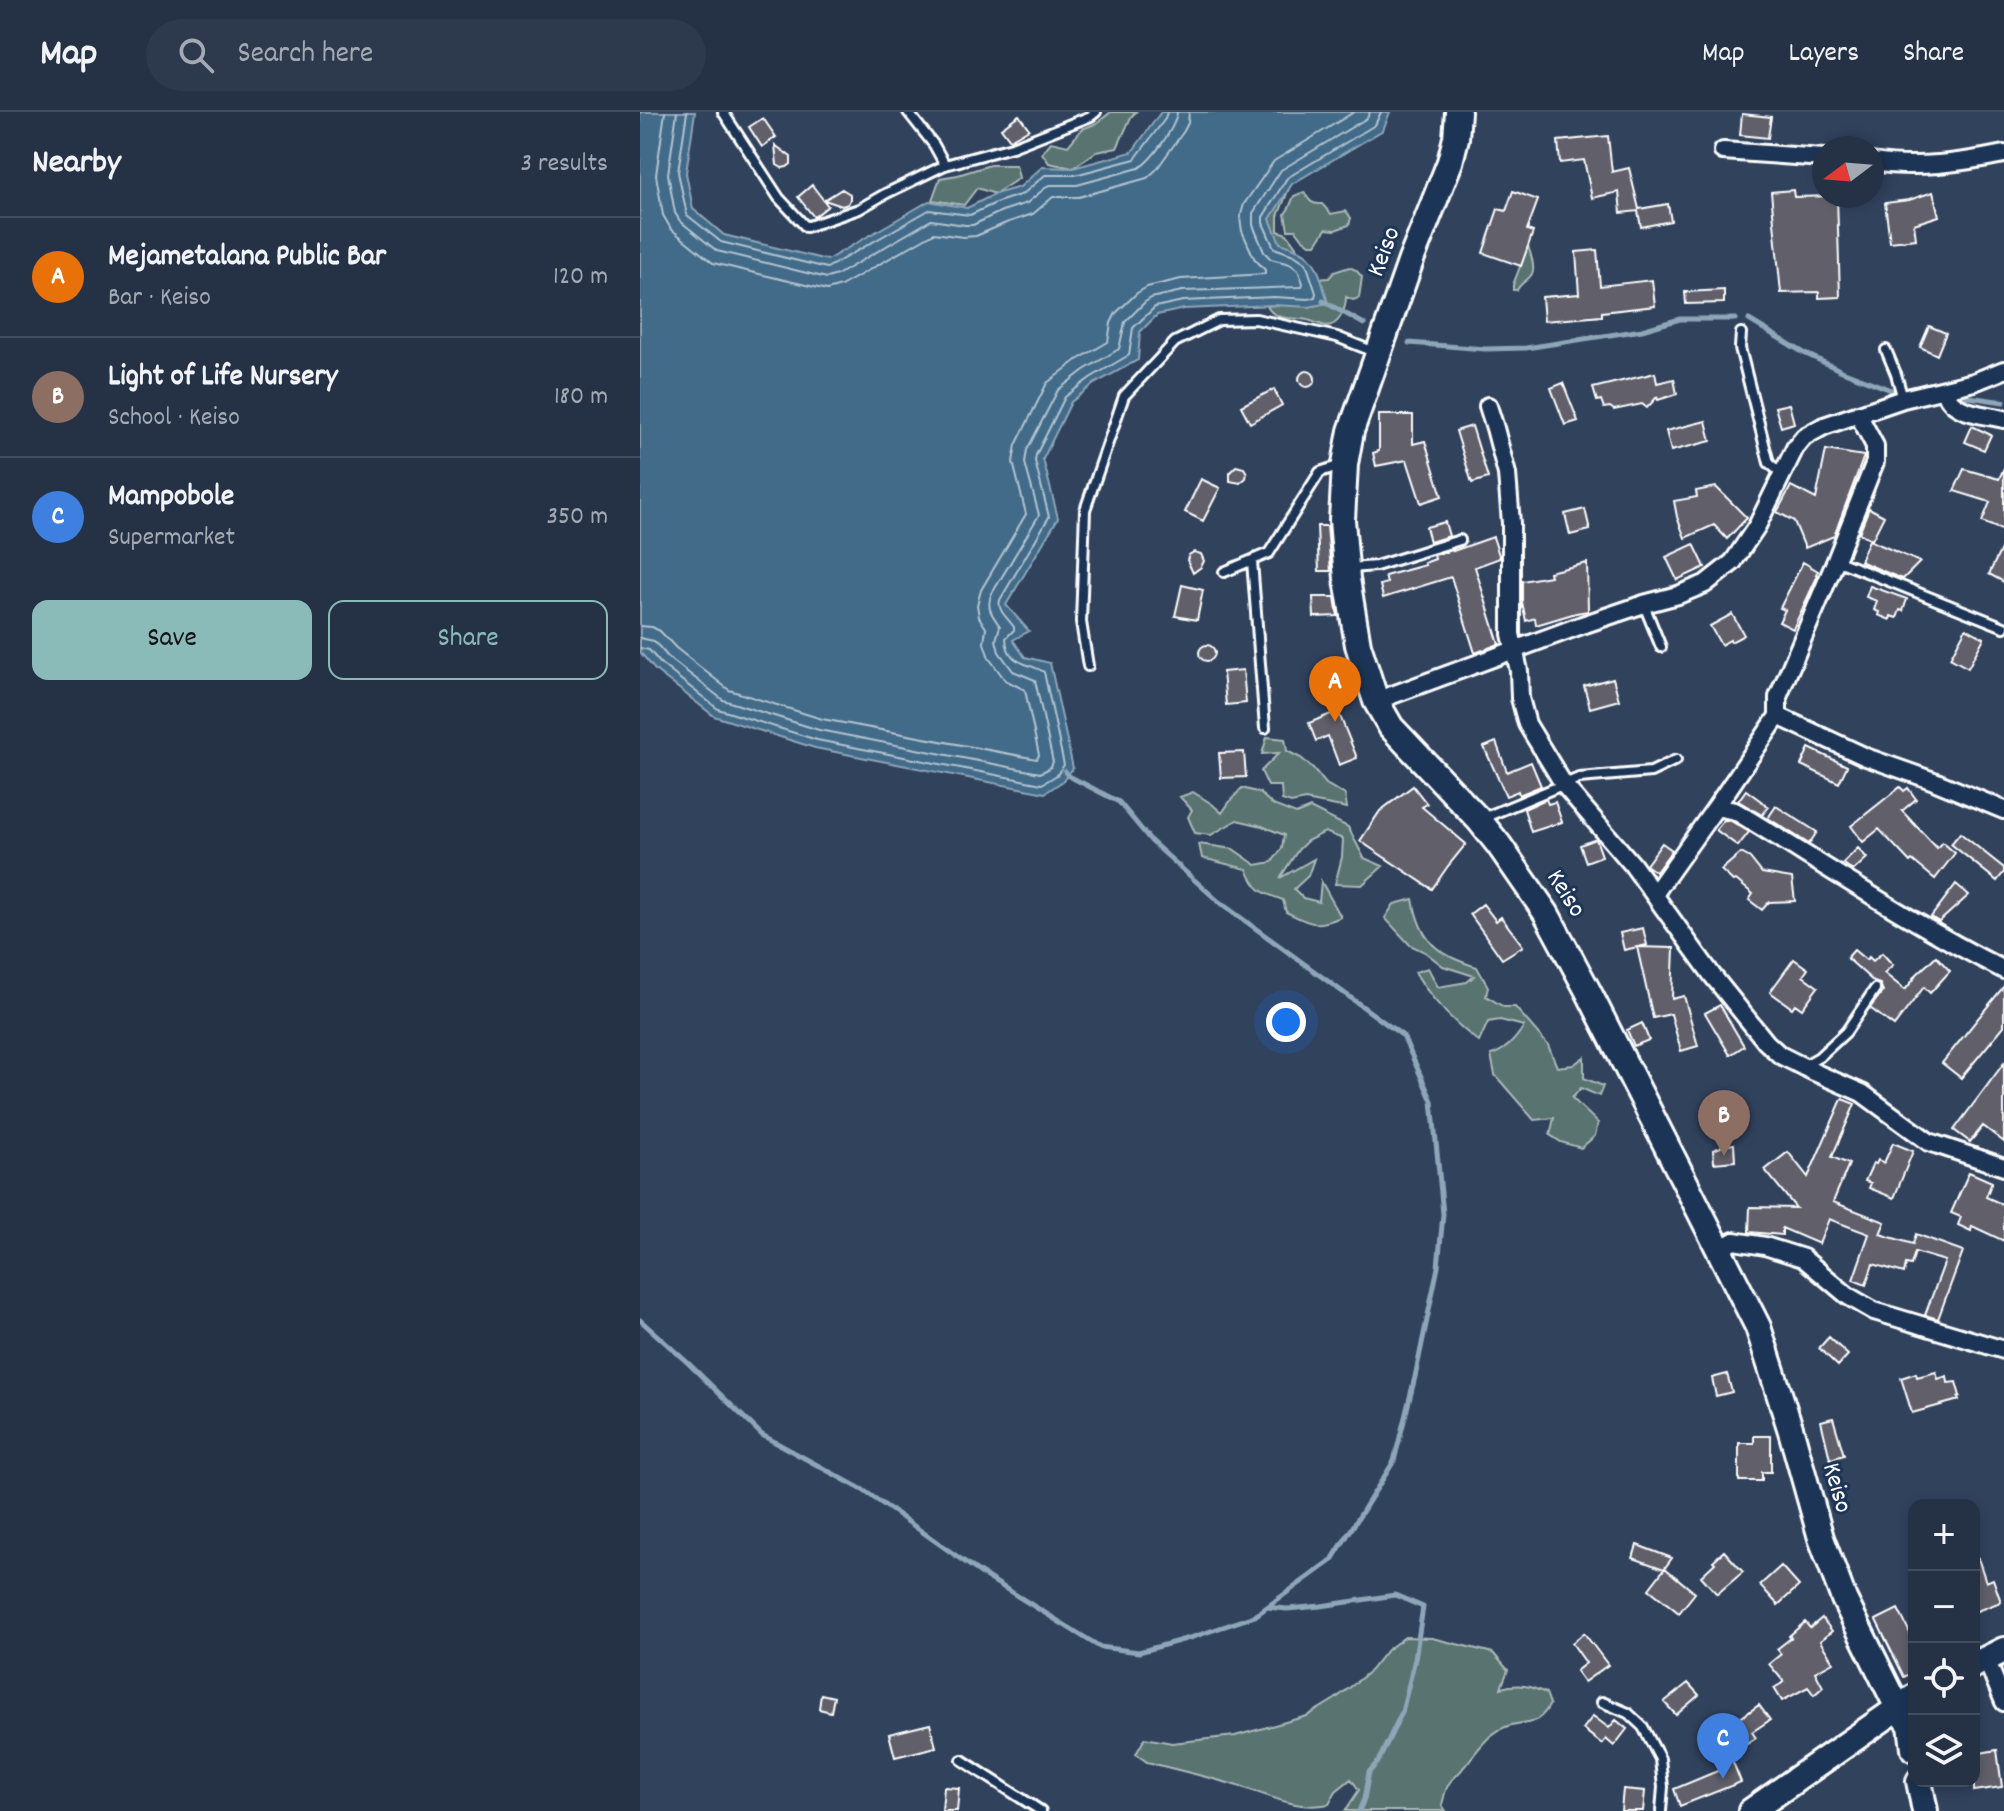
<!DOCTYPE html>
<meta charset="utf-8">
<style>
body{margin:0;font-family:Dekko,sans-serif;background:#2d3a4d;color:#f1f3f6}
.controls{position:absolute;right:24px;bottom:24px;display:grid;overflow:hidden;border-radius:16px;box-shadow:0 4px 12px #0003}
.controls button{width:72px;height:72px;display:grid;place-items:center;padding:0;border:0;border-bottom:2px solid #424d5f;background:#253246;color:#f1f3f6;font:40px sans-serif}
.compass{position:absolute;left:1172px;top:24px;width:72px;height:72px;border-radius:50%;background:#253246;box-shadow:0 4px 12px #0003;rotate:254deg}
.you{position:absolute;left:646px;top:910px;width:28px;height:28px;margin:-20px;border:6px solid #fff;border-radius:50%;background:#1a73e8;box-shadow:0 0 0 12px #1a73e833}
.badge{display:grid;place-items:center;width:52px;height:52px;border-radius:50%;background:#8bbbb9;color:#fff;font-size:26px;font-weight:700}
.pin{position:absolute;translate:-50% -66px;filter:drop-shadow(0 2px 4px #0008)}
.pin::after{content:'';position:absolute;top:42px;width:28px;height:24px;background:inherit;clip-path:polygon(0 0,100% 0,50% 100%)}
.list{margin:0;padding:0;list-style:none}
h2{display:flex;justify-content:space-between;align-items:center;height:104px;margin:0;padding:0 32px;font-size:34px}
h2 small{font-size:26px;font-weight:400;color:#a3aab3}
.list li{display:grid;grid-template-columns:52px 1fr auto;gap:24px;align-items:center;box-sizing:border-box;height:120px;padding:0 32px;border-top:2px solid #424d5f}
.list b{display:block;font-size:30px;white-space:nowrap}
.list p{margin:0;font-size:26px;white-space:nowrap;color:#a3aab3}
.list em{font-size:26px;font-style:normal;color:#a3aab3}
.actions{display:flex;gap:16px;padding:24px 32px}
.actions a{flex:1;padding:18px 0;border:2px solid #8bbbb9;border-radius:16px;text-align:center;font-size:28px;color:#8bbbb9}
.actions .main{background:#8bbbb9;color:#111}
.icon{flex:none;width:44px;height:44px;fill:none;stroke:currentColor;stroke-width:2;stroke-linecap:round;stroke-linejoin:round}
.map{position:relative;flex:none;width:1364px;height:1699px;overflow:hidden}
header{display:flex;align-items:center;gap:48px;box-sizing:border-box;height:112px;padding:0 40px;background:#253246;border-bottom:2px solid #424d5f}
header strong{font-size:38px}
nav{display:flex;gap:44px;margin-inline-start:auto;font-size:28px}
.search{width:560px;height:72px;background:#2d3a4d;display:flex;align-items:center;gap:20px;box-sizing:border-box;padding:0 28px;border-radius:44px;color:#a3aab3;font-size:30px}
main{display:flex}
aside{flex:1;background:#253246}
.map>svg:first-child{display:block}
</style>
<header>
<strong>Map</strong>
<div class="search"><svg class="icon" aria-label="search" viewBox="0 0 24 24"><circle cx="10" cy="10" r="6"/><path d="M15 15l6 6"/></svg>Search here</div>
<nav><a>Map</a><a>Layers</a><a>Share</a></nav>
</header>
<main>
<aside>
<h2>Nearby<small>3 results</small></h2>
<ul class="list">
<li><span class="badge" style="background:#e8710a">A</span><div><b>Mejametalana Public Bar</b><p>Bar · Keiso</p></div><em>120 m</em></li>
<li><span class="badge" style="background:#8d6e63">B</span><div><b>Light of Life Nursery</b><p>School · Keiso</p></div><em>180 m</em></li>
<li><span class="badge" style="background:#3f7fe0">C</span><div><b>Mampobole</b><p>Supermarket</p></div><em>350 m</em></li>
</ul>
<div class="actions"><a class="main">Save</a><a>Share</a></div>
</aside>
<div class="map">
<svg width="1364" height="1699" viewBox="0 0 1364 1699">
<rect width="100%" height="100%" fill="#31425d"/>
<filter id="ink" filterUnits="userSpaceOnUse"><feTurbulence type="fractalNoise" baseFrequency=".0125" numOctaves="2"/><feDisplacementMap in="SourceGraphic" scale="16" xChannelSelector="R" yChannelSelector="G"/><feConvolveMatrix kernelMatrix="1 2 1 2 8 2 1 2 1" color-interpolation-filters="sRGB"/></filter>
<g filter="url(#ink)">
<!-- green -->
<path fill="#587370" stroke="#acb9b8" stroke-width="2" d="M 471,0 L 496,0 L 491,5 L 477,36 L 456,40 L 433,56 L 409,51 L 402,41 L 411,30 L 428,34 L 442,17 L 457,11 Z
M 350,53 L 376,53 L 379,66 L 355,82 L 337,76 L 324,93 L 292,88 L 300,66 L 318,63 Z
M 648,79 L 638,104 L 638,119 L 647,122 L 657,136 L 650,144 L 628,136 L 628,88 Z
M 664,80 C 669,88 671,93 682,92 L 691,102 L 706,99 L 711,106 L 709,113 L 695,118 L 686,117 L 676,132 L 670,132 L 662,126 L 656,118 L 648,118 L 645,102 L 649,96 L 654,84 Z
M 888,134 C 890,140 896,155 892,162 C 888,169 881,170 877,178 L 873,178 L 873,173 Z
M 709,155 L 716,158 L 722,165 L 719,186 L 713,188 L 706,185 C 706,196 700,214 686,214 C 680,213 673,209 667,208 C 653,205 634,209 627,194 L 634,193 L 676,167 L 689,166 L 694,160 Z
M 627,625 L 645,627 L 647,639 L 661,646 L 673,656 L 686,672 L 705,683 L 707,696 L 665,688 L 651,691 L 642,688 L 641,674 L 628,674 L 621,659 L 639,641 L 622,642 Z
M 602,676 L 620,681 L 633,693 L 656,702 L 670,696 L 708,715 L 724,746 L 743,754 L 722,773 L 695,772 L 702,745 L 703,727 L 685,720 L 667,729 L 658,738 L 640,766 L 674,747 L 668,764 L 654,777 L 663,786 L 679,790 L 681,769 L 701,805 C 674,816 671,812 646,800 L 643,788 C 622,781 615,778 607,757 L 562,746 L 559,732 L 593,737 L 616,753 L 632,750 L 642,736 L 644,723 L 622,714 L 597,708 L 571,723 L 555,721 L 548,705 L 552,698 L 540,685 L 553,680 L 572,692 L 582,701 L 591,688 Z
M 773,787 C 780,829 797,843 837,855 L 848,875 L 846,884 L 864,895 L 875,895 L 908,933 L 917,955 L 933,953 L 944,945 L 944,966 L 963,974 L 959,984 L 941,976 L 932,986 L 958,1011 L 955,1024 L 941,1036 L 921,1030 L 910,1023 L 914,1006 L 894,1008 L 855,963 L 851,943 C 866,939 876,927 884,914 L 860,908 L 848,910 L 839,930 C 813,910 791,888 775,860 L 788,856 L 798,875 L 827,870 L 834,864 L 803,854 L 785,840 L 770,833 L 745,806 L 754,792 Z
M 765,1525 L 792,1526 L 853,1541 L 868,1558 L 861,1576 C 880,1571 889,1574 906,1581 L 910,1592 C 897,1616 888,1607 868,1614 C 847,1621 837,1640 823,1656 C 820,1661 814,1665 810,1670 C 805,1677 804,1685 802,1693 L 806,1699 L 705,1699 L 719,1678 L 711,1667 L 696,1679 L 689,1692 C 656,1699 629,1683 598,1674 C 568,1665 537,1658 507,1650 L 496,1642 L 505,1626 L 532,1631 L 595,1624 L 667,1604 L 695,1587 L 713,1573 L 731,1558 L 747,1538 Z"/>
<!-- water -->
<path fill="#426b89" stroke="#8ea6b8" stroke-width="2" d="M 0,0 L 55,0 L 46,61 L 53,97 L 84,123 L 187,148 L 289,89 L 327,96 L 355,82 L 380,75 L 402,55 L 433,56 L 492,40 L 521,0 L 750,0 L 743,18 L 652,72 L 630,107 L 640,131 C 679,142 677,155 688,191 L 669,195 L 634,193 L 544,197 L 517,203 L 500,220 L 498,248 L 454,272 L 431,290 L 403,347 L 418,406 L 366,493 L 389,519 L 373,528 L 385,545 L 410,551 L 433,656 L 423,669 L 405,681 L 175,636 L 74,604 L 15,558 L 0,540 Z"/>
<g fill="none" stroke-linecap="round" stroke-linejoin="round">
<!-- shore -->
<path stroke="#b3c4d0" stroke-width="2" d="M 25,0 L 16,63 L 23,103 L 31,117 L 73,151 L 187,178 L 201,174 L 294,121 L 323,125 L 336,124 L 366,111 L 393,102 L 413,85 L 439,85 L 507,66 L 516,58 L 544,19 L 548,11 L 549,0
M 37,0 L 28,62 L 35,101 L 40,109 L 77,139 L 187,166 L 197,163 L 291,108 L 325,113 L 333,113 L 362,99 L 387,91 L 409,73 L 437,73 L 499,56 C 512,48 536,15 537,0
M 47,0 L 38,60 L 47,103 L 81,130 L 187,156 L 289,98 L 330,103 L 358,90 L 383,82 L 405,63 L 435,63 L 495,47 L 525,7 L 527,0
M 0,514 L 12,515 L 20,519 L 36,536 L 89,578 L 182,607 L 397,647 L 399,643 L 385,578 L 365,568 L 349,546 L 344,531 L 346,516 L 339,505 L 337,493 L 341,478 L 386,402 L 373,350 L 376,333 L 407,271 L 437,248 L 468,230 L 471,211 L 476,201 L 497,181 L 507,175 L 541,167 L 625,162 L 625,158 L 614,146 L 602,119 L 600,106 L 604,92 L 634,49 L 714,0
M 0,526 L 14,529 L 28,545 L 83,588 L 179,618 L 400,661 L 410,656 L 413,650 L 395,568 L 373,559 L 359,540 L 356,528 L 360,514 C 353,504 346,497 351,483 L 399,403 L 385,351 L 387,338 L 418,278 L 444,258 L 479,237 L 485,210 L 505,190 L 511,186 L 542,179 L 662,175 L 663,171 L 658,158 L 650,152 L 631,147 L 624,140 L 613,113 L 613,101 L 641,58 L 727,6 L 730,0
M 0,536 L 9,538 L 21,552 L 78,597 L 177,628 L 402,672 L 417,663 L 424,653 L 404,560 C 388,550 367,553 366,526 L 374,518 L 374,515 C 368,506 357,499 360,488 L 409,405 L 395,349 L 396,343 L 425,285 L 450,266 L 489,243 L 493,216 L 515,195 L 543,189 L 634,185 L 668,187 L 675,185 L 676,181 L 666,151 L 654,143 L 634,136 L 623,111 L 623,105 L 647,66 L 735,13 L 741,0"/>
<!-- stream -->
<path stroke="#8ea6b8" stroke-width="5" d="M 683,189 L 724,212
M 1109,208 L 1164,241 L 1202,259 L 1251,278
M 769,231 L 845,237 L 886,236 L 1002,218 L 1040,207 L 1095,207
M 1322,284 L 1364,290
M 425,659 L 427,663 L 479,690 L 512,730 L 578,789 L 763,924 L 792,989 L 803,1102 L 798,1155 L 775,1265 L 754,1349 L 692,1448 L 627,1495
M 0,1208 L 48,1251 L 122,1323 L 223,1378 L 342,1462 L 460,1535 L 499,1540 L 553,1525 L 615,1504 L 627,1495 L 647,1497 L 681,1494 L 755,1483 L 783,1495 L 775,1547 L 762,1600 L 738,1650 L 729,1660 L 724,1687 L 719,1699"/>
</g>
<!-- building -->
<path fill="#605f6a" stroke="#fff" stroke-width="2" d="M 1102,2 L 1131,5 L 1128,26 L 1100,23 Z
M 379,3 L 389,17 L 370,28 L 361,16 Z
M 123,6 L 136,25 L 122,35 L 109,15 Z
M 968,24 L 972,60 L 989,56 L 999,97 L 1028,92 L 1031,109 L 1001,115 L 998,99 L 981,101 L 979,80 L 952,86 L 944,48 L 920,51 L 918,29 Z
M 135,33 L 151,45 L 151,52 L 147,55 L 142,56 L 137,53 Z
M 172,73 L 188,94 L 174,105 L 158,85 Z
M 202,77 L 210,82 L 210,87 L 208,92 L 202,94 L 184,88 Z
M 1153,78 L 1154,85 L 1197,84 L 1200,185 L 1179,186 L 1179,180 L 1141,181 L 1131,80 Z
M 873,79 L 898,88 L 887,118 L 893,120 L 881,154 L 843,141 L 858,97 L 866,99 Z
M 1293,80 L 1299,104 L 1274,112 L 1276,127 L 1250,130 L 1245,91 L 1269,88 Z
M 957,138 L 960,174 L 1012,168 L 1015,194 L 962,200 L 962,204 L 904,209 L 902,185 L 939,182 L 936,140 Z
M 1084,178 L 1084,191 L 1046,192 L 1045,180 Z
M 1289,214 L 1306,221 L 1297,243 L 1280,235 Z
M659 267a8 8 0 1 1 16 0a8 8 0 1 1-16 0Z
M 1015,261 L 1017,271 L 1034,267 L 1037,282 L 1018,288 L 1017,285 L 1007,296 L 1002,292 L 974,298 L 970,295 L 964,296 L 961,288 L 957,289 L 953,276 Z
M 923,271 L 938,309 L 925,313 L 911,276 Z
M 634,277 L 642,293 L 610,311 L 601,294 Z
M 1149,292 L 1154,311 L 1141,315 L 1135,295 Z
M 739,303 L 773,303 L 773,332 L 785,329 L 802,384 L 781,391 L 767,348 L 736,354 L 733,341 L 739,339 Z
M 1066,309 L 1071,329 L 1031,339 L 1026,319 Z
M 832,314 L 848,366 L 832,371 L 816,319 Z
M 1332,314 L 1351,323 L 1344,338 L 1325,330 Z
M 1186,338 L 1224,344 L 1194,424 L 1165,436 L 1154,409 L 1137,400 L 1151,374 L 1176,387 Z
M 596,354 L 604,356 L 607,361 L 606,366 L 600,371 L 590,369 L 590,360 Z
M 1364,356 L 1364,419 L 1342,410 L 1350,390 L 1314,379 L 1324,357 L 1359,367 Z
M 561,367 L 580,376 L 563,409 L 545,400 Z
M 1076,375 L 1107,406 L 1087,427 L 1074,413 L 1045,426 L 1037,405 L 1034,389 L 1057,385 L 1056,379 Z
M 1229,396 L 1244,404 L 1232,428 L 1219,421 Z
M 945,397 L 950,418 L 930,423 L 925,402 Z
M 805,410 L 809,424 L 790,430 L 786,415 Z
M 677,414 L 687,414 L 691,459 L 679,459 Z
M 853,425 L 860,446 L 835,455 L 859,532 L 835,541 L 811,465 L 743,486 L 740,473 L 747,471 L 745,464 L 785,453 L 784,451 L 795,447 L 794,443 L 813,438 L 813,439 Z
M 1229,428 L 1280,450 L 1263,467 L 1250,462 L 1220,449 Z
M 1364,431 L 1364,470 L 1349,462 Z
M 1054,432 L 1065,455 L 1037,468 L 1026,445 Z
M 554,440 L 561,442 L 564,449 L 561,455 L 553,461 L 547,448 L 549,443 Z
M 1163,450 L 1178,459 L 1176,462 L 1178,463 L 1153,517 L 1139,510 L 1145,498 L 1140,496 Z
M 947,451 L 948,499 L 936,501 L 896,513 L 895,506 L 886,509 L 882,490 L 882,469 L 910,464 L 909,460 Z
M 542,473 L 563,478 L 557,508 L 535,504 Z
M 1230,474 L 1267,487 L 1263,499 L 1260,498 L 1257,506 L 1251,504 L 1250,508 L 1238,503 L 1239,500 L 1234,498 L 1237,489 L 1226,485 Z
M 673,485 L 695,485 L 698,504 L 674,505 Z
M 1092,502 L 1104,523 L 1091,530 L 1090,528 L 1081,533 L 1070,514 Z
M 1326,516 L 1344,526 L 1328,556 L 1310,546 Z
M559 541a8 8 0 1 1 16 0a8 8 0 1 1-16 0Z
M 603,558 L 606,591 L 586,593 L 583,560 Z
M 973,566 L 979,588 L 950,596 L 944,574 Z
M 698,599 L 717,646 L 699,653 L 688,624 L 676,629 L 669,611 Z
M 856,630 L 867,660 L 891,650 L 901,674 L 879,683 L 878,679 L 866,684 L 844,635 Z
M 1169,636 L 1207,654 L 1199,671 L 1161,653 Z
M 604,640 L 606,665 L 581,666 L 579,641 Z
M 773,674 L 787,692 L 782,695 L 826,732 L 808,754 L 792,777 L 720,729 L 740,699 Z
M 1260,675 L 1264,679 L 1268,676 L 1276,687 L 1262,699 L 1297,736 L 1302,730 L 1315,741 L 1295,767 L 1272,748 L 1270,750 L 1239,717 L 1223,730 L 1211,714 Z
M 1106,678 L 1129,695 L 1122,703 L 1098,689 Z
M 906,687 L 908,692 L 915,690 L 922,710 L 891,720 L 884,697 Z
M 1136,694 L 1177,720 L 1169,732 L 1128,706 Z
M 1084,708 L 1091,709 L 1109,720 L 1098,734 L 1076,718 Z
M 1320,721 L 1364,756 L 1364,760 L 1357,769 L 1311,732 Z
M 956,727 L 962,744 L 946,750 L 940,733 Z
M 1022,731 L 1032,738 L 1016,760 L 1006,753 Z
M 1218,736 L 1227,746 L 1213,759 L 1203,751 Z
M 1101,741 L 1110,746 L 1122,761 L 1152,766 L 1155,789 L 1129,790 L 1122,798 L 1109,788 L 1113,782 L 1096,768 L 1093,769 L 1081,758 Z
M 1316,772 L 1329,783 L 1299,810 L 1291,805 Z
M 843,792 L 856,809 L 861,805 L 883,834 L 862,847 L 830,802 Z
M 1003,816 L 1007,833 L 984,838 L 980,821 Z
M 997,835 L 1034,836 L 1032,887 L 1044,884 L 1058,934 L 1041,939 L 1031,902 L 1013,906 Z
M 1214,838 L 1226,848 L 1229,845 L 1233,849 L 1242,841 L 1253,853 L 1244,861 L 1265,878 L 1274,867 L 1273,866 L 1296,844 L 1310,859 L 1290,881 L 1284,875 L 1254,914 L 1230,896 L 1243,879 L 1240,872 L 1234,870 L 1207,846 Z
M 1154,847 L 1168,857 L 1163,864 L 1178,875 L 1162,897 L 1155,892 L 1152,896 L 1130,880 Z
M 1364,874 L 1364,914 L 1321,966 L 1302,951 Z
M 1080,893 L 1104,934 L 1090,943 L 1065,901 Z
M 1002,911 L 1009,928 L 994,934 L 987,918 Z
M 1364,951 L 1364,1030 L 1343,1014 L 1330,1030 L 1314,1018 Z
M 1202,987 L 1215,992 L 1192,1045 L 1209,1052 L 1193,1090 L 1245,1110 L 1240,1122 L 1273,1132 L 1276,1122 L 1323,1139 L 1298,1207 L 1285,1203 L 1305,1149 L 1275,1140 L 1271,1153 L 1266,1152 L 1264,1161 L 1233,1152 L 1226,1173 L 1213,1168 L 1229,1122 L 1189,1107 L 1179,1132 L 1142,1116 L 1142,1123 L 1109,1120 L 1110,1095 L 1156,1096 L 1125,1058 L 1148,1040 L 1168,1065 Z
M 1253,1031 L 1273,1039 L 1254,1086 L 1229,1076 L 1231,1071 L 1225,1069 L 1233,1051 L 1236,1052 L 1238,1048 L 1244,1051 Z
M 1094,1032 L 1095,1049 L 1074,1051 L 1073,1038 L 1081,1035 L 1081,1034 Z
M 1329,1060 L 1352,1070 L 1346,1085 L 1364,1093 L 1364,1129 L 1332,1114 L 1331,1119 L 1318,1113 L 1321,1105 L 1311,1101 Z
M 1189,1225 L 1208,1243 L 1198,1254 L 1179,1236 Z
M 1296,1260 L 1298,1267 L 1307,1264 L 1308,1271 L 1316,1270 L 1320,1284 L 1318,1285 L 1319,1288 L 1272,1301 L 1261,1266 L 1276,1261 L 1277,1265 Z
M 1087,1262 L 1092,1280 L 1076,1284 L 1072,1266 Z
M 1193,1306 L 1204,1343 L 1190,1347 L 1181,1309 Z
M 1114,1324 L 1131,1324 L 1131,1360 L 1122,1360 L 1122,1369 L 1099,1369 L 1099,1331 L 1114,1331 Z
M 997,1433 L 1032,1446 L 1024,1457 L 993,1446 Z
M 1084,1439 L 1103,1460 L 1077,1482 L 1061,1464 L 1075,1451 L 1073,1449 Z
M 1334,1443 L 1337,1443 L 1346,1470 L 1353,1467 L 1361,1490 L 1334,1500 Z
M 1141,1454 L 1159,1474 L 1138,1493 L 1120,1473 Z
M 1025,1456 L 1055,1481 L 1039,1501 L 1009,1477 Z
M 1258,1497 L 1274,1529 L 1274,1560 L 1264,1565 L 1236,1508 Z
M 1182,1506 L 1192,1519 L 1180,1529 L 1193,1550 L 1175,1560 L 1183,1575 L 1174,1583 L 1168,1575 L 1142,1589 L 1134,1576 L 1144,1570 L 1129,1552 L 1141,1542 L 1137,1537 L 1151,1526 L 1149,1524 L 1165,1510 L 1170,1516 Z
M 944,1521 L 968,1553 L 944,1570 L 936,1559 L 946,1551 L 932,1531 Z
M 1048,1571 L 1059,1583 L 1036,1603 L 1024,1590 Z
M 181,1582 L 194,1585 L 191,1600 L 179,1597 Z
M 1119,1593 L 1130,1608 L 1112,1620 L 1116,1626 L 1090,1643 L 1101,1670 L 1040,1694 L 1034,1677 L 1080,1658 L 1067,1625 L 1094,1615 L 1092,1612 Z
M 953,1604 L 969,1616 L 976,1608 L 987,1617 L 974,1634 L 966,1627 L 962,1632 L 943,1617 Z
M 290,1612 L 296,1635 L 255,1645 L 249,1622 Z
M 1357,1638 L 1362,1675 L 1334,1679 L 1334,1642 Z
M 304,1675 L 319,1676 L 317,1699 L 302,1699 Z
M 983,1677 L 1005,1679 L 1003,1699 L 981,1699 Z"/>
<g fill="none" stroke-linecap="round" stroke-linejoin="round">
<defs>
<path id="lane" d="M 83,0 L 139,86 L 166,115 L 219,97 L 245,82 L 305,53 L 372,35 L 451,4 L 456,0
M 268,0 L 294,33 L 305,53
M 1101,221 L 1100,236 L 1129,351 L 1142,362
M 1246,238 L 1256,262 L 1263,287
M 1196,448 L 1364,515
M 612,449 L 625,616
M 711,456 L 736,454 L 820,428
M 584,460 L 629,441 L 680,360 L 701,353
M 1004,493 L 1021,535
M 448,554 L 441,510 L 445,398 L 484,284 L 535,230 L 579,208 L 616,207 L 697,225 L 737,241
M 843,706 L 939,666 L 1011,660 L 1036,648
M 1163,954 L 1179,945 L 1206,920 L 1235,877
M 962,1590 L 988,1601 L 1003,1615 L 1020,1647 L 1023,1675 L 1021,1699
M 322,1648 L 401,1699"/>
<path id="street" d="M 1083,39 L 1184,46
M 1232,50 C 1277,57 1320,51 1364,42
M 1305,277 C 1309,302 1344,302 1364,307
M 848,294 L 855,316 L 867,362 L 871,411 L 871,522 L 879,559 L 880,586 L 887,612 L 924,673 L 992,752 L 1072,863 L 1126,930 L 1140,943 L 1174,960 L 1222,981 L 1289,1030 L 1364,1055
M 736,589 L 942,513 L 1004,492 L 1038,483 L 1065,472 L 1093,450 L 1117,414 L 1155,336 L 1164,325 L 1184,314 L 1263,287 L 1334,270 L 1364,258
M 1138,604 L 1226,645 L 1294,669 L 1364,698
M 1076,695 L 1138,604 L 1138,585 L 1196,448 L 1235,350 L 1235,334 L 1218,302
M 1015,781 L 1076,695 L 1095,699 C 1184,753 1271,811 1364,858
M 1077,1138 L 1094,1129 L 1125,1134 L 1163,1146 L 1208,1184 L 1234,1199 L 1364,1238
M 1346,1547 L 1364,1590"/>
<path id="secondary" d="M 818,0 L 816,26 L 810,50 L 771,148 L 711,319 L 705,352 L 702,408 L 707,467 L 718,533 L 736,589 L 751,615 L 839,708 L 859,733 L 906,801 L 948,879 L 1051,1082 L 1118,1215 L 1151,1319 L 1181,1426 L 1204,1487 L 1258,1596 L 1271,1613 L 1274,1637
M 1334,1553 L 1364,1538
M 1279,1669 L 1285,1699
M 1111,1699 L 1274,1585"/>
</defs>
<!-- lane casing -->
<use href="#lane" stroke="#fff" stroke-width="14"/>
<!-- street casing -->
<use href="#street" stroke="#fff" stroke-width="22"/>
<!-- secondary casing -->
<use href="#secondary" stroke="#fff" stroke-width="30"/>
<!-- lane -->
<use href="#lane" stroke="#1d3557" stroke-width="8"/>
<!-- street -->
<use href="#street" stroke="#1d3557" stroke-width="16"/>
<!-- secondary -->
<use href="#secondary" stroke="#1d3557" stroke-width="24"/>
</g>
</g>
<g text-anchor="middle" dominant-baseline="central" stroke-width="6" stroke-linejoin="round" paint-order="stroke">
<!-- street labels -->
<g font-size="26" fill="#fff" stroke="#1d3557">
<text transform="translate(745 140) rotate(-69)">Keiso</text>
<text transform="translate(925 782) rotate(58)">Keiso</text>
<text transform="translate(1196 1376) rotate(74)">Keiso</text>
</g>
</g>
</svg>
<div class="controls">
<button>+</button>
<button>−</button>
<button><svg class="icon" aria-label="locate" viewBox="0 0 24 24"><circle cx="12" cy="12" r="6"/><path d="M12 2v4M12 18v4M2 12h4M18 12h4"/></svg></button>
<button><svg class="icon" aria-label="layers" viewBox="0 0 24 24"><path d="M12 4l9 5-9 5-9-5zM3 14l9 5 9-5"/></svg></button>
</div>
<svg class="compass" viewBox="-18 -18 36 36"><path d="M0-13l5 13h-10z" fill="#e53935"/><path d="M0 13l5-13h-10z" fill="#a3aab3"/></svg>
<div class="you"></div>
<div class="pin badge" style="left:695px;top:610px;background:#e8710a">A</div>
<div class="pin badge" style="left:1084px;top:1044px;background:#8d6e63">B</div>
<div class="pin badge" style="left:1083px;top:1667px;background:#3f7fe0">C</div>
</div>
</main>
